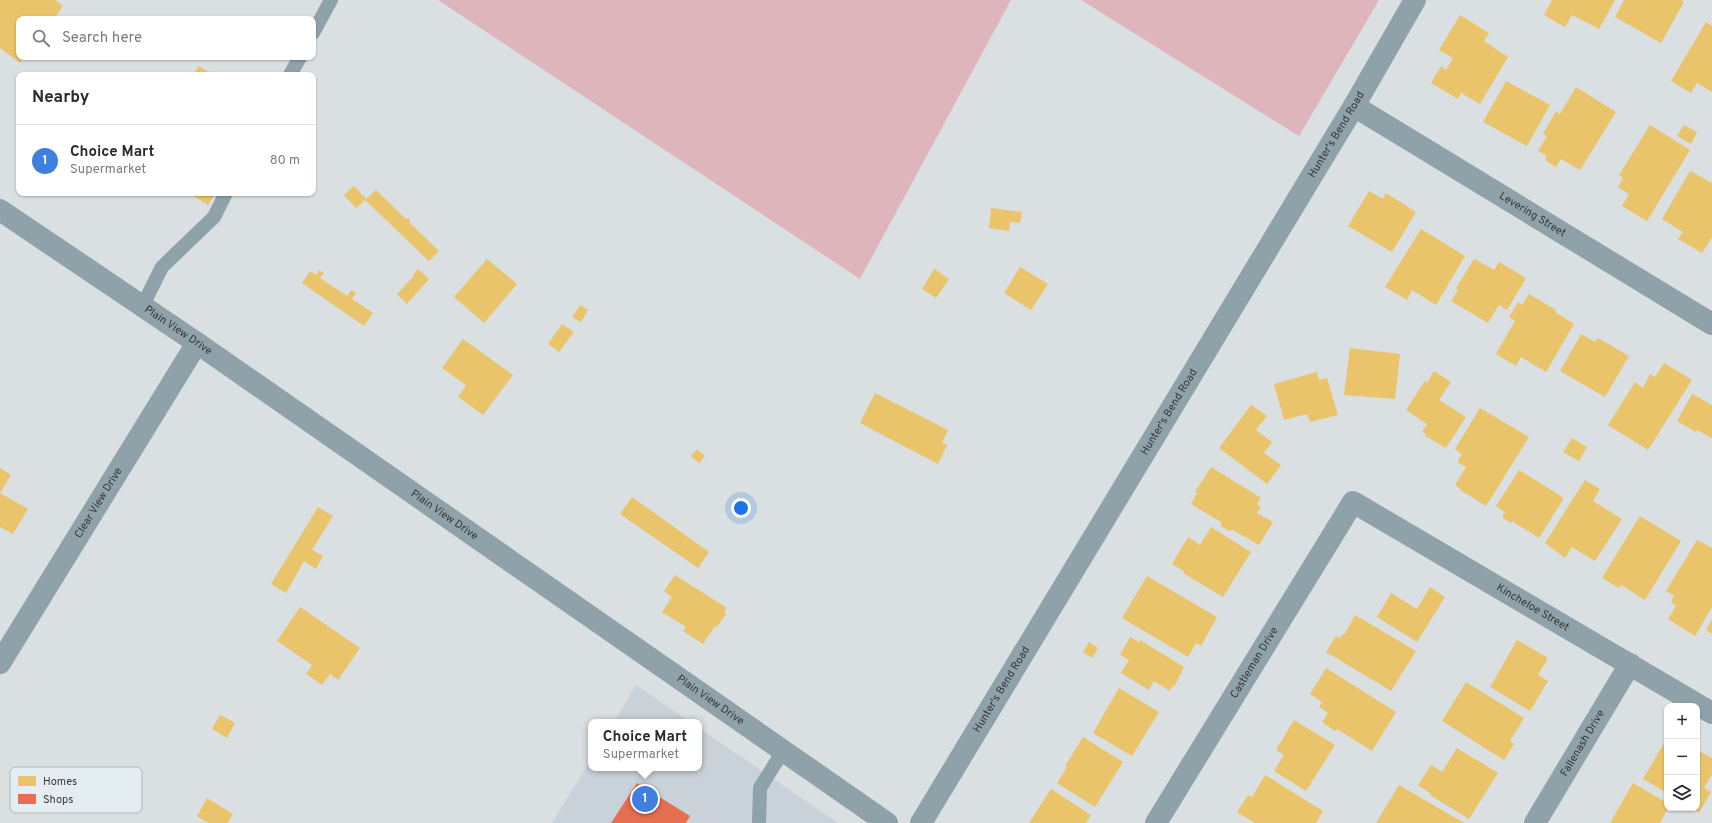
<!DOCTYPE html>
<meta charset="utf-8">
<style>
body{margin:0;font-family:Overpass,sans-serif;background:#f2f2f3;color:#2b2b33}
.controls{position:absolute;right:12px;bottom:12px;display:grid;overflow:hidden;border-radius:8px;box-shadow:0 1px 3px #0004}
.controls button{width:36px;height:36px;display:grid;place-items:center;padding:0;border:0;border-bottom:1px solid #e1e1e2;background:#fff;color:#2b2b33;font:20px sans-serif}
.you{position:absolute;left:741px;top:508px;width:14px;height:14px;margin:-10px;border:3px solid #fff;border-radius:50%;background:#1a73e8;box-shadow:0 0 0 6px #1a73e833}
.badge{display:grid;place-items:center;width:26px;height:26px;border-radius:50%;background:#db2777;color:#fff;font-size:13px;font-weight:700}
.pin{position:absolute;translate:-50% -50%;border:2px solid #fff;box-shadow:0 1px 4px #0006}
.popup{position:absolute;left:588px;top:719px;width:114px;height:52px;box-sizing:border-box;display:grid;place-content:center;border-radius:8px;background:#fff;filter:drop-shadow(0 1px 3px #0005);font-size:13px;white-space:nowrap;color:#7c7c81}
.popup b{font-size:15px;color:#2b2b33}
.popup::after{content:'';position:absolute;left:50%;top:100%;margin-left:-8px;border:8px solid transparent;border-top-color:#fff}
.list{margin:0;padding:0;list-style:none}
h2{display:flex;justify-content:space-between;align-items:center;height:52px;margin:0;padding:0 16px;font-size:17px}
h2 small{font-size:13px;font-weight:400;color:#7c7c81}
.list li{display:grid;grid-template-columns:26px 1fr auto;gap:12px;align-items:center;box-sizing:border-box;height:72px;padding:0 16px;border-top:1px solid #e1e1e2}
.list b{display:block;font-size:15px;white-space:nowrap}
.list p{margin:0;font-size:13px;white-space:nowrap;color:#7c7c81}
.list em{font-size:13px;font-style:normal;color:#7c7c81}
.icon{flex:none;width:22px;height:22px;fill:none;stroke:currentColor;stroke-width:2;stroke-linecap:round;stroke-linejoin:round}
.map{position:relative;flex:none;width:1712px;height:823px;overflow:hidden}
.search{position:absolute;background:#fff;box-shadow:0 1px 3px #0004;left:16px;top:16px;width:300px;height:44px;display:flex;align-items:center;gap:10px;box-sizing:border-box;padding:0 14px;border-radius:8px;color:#7c7c81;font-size:15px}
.panel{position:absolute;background:#fff;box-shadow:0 1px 3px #0004;left:16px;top:72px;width:300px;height:124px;border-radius:8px}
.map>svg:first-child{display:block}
</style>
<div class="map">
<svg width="1712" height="823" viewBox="0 0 1712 823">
<rect width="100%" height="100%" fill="#dadfe2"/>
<!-- built -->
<path fill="#c8d2d8" d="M 636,685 L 690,722 L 614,722 Z
M 699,728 L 838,823 L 552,823 L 591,759 L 591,768 L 699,768 Z"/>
<!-- forest -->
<path fill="#ddb5ba" d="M 438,0 L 1011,0 L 860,279 Z
M 1081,0 L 1379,0 L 1299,136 Z"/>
<!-- homes -->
<path fill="#e9c46a" d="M 0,0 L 55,0 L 63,6 L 54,19 L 19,19 L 19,57 L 25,57 L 20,63 L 0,48 Z
M 1552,0 L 1615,0 L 1599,29 L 1572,15 L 1565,27 L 1544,15 Z
M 1624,0 L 1681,0 L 1684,2 L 1661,43 L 1615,17 Z
M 1460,15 L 1489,33 L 1484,41 L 1508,57 L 1480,104 L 1461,93 L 1458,99 L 1431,83 L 1441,66 L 1446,70 L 1453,58 L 1439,50 Z
M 1706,22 L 1712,26 L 1712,92 L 1697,83 L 1691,93 L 1671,81 Z
M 199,66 L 213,75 L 193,75 Z
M 1506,81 L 1550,105 L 1527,146 L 1483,122 Z
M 1576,87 L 1616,112 L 1580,170 L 1561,159 L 1556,167 L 1545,160 L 1547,156 L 1538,151 L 1547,136 L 1543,134 L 1556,111 L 1560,114 Z
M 1650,125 L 1690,150 L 1647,221 L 1622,206 L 1629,194 L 1618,187 L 1623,178 L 1619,175 Z
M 1684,125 L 1697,132 L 1691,144 L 1677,136 Z
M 1690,171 L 1712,183 L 1712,237 L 1702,253 L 1678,239 L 1683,232 L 1662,219 Z
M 354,186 L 366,199 L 356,208 L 344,195 Z
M 376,190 L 406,219 L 408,218 L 411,221 L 409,222 L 439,251 L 429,261 L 365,200 Z
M 1369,191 L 1383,199 L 1386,193 L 1416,212 L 1392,252 L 1348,226 Z
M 189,193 L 216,193 L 208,205 Z
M 991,208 L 1022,212 L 1020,223 L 1010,222 L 1009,231 L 989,228 Z
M 1421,229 L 1465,256 L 1436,305 L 1412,290 L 1407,300 L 1385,287 Z
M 487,259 L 517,284 L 484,323 L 454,297 Z
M 1474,259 L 1494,270 L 1499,262 L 1526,278 L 1507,310 L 1499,305 L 1488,323 L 1451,301 L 1458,290 L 1456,288 Z
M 1020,267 L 1048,284 L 1031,310 L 1004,293 Z
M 418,269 L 429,279 L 407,304 L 397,294 L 414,276 L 413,275 Z
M 934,269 L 949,279 L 936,298 L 922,289 Z
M 319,270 L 324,273 L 320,278 L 347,296 L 352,290 L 356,293 L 352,299 L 373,313 L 364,326 L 302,283 L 310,271 L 316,275 Z
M 1529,294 L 1556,310 L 1555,312 L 1574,324 L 1546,372 L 1521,357 L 1516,366 L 1496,354 L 1515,321 L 1509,317 L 1518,302 L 1522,305 Z
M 580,305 L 588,310 L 581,322 L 572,317 Z
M 562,324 L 574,332 L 559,352 L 548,344 Z
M 1581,334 L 1595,342 L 1598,338 L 1629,356 L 1605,397 L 1560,371 Z
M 463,339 L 513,375 L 483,415 L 458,397 L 466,385 L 442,368 Z
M 1350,348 L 1400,354 L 1395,399 L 1344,395 Z
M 1664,363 L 1692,380 L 1648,450 L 1608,425 L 1635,382 L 1643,388 L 1650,374 L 1655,377 Z
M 1434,371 L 1451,382 L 1439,400 L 1466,417 L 1446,448 L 1425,436 L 1426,434 L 1422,432 L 1427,424 L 1406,410 L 1425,381 L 1427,383 Z
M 1317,372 L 1319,380 L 1327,378 L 1338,415 L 1310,422 L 1307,414 L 1284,420 L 1274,384 Z
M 875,393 L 948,430 L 942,443 L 947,445 L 938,464 L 860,423 Z
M 1692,394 L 1712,405 L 1712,438 L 1697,430 L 1696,432 L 1677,421 Z
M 1251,405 L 1267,416 L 1256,430 L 1272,442 L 1264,453 L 1281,465 L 1267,484 L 1219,448 Z
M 1480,408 L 1529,437 L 1486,506 L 1460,490 L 1461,489 L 1455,485 L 1466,467 L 1457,462 L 1462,454 L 1455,449 Z
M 1572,438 L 1587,447 L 1579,461 L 1563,452 Z
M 697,449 L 705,456 L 699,463 L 691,456 Z
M 1211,467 L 1261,498 L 1257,504 L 1261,507 L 1257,513 L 1273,522 L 1259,545 L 1233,530 L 1229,531 L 1221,526 L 1221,522 L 1191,504 L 1197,493 L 1195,492 Z
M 0,468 L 11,475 L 0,493 L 28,509 L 13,534 L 0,527 Z
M 1519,470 L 1564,498 L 1539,538 L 1512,521 L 1511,523 L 1502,517 L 1505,512 L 1496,506 Z
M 1585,480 L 1600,489 L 1593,501 L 1622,519 L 1595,561 L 1572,547 L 1565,558 L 1545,543 Z
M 632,497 L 709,552 L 698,568 L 620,514 Z
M 318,507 L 333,516 L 312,550 L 323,556 L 316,569 L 304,561 L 286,593 L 271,584 Z
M 1640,516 L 1681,541 L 1645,600 L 1621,585 L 1619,588 L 1602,578 Z
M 1211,527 L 1251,552 L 1223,597 L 1183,573 L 1184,571 L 1172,564 L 1188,537 L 1200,545 Z
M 1697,540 L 1712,548 L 1712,607 L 1695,636 L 1668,619 L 1676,606 L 1671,602 L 1674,596 L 1666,591 Z
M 675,575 L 727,608 L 724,612 L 726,614 L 717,627 L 715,626 L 703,644 L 683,631 L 686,627 L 662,612 L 672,597 L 664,591 Z
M 1147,576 L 1217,617 L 1201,646 L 1196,643 L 1188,657 L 1122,618 Z
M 1430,587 L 1445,597 L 1417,642 L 1377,617 L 1391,593 L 1417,609 Z
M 300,607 L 360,648 L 338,680 L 330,674 L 322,685 L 306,674 L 312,665 L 277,641 Z
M 1355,615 L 1416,651 L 1391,691 L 1326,652 L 1336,636 L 1340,638 L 1343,634 L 1344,635 Z
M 1712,620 L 1712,634 L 1706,630 Z
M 1130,637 L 1139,642 L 1140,640 L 1184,667 L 1174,687 L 1172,686 L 1170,691 L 1154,681 L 1149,690 L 1121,673 L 1129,660 L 1120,655 Z
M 1517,640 L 1548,658 L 1538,675 L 1548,681 L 1530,711 L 1490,687 Z
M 1089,642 L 1098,648 L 1092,658 L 1083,652 Z
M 1326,668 L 1396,712 L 1372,751 L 1337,729 L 1335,731 L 1322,722 L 1328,713 L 1319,707 L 1322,702 L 1310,694 Z
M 1466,682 L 1524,718 L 1510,741 L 1514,744 L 1504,760 L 1442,721 Z
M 1119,688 L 1159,712 L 1132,756 L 1093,733 Z
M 220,715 L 235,723 L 227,738 L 212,729 Z
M 1294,720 L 1335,745 L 1306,791 L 1274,771 L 1284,755 L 1276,750 Z
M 1083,737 L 1123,762 L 1095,807 L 1057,783 L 1067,767 L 1065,766 Z
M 1667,738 L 1667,793 L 1643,779 Z
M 1457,748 L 1498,773 L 1469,819 L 1430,795 L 1430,793 L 1418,785 L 1431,765 L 1442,772 Z
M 1697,750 L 1712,758 L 1712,774 L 1704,788 L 1711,792 L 1699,813 L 1692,808 L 1697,808 Z
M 1265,775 L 1323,811 L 1316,823 L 1255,823 L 1237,812 L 1248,795 L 1252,797 Z
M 1633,783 L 1667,803 L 1667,808 L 1668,808 L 1660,823 L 1610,823 Z
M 1399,785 L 1464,823 L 1376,823 Z
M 1051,789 L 1091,815 L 1086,823 L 1029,823 Z
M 207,798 L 233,814 L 227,823 L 208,823 L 197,816 Z"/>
<!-- shops -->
<path fill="#e76f51" d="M 637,783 L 690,816 L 686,823 L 611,823 Z"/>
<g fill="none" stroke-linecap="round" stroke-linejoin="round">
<!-- service -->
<path stroke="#8fa1a9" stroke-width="14" d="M 313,33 L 331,0
M 290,75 L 300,57
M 142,307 L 162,267 L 214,217 L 226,193
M 759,823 L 760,788 L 783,751"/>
<!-- minor -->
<g stroke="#8fa1a9" stroke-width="22">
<path id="s1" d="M 1354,106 L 1712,324"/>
<path id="s2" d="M 0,210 L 197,343 L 887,823"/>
<path id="s3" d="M 0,663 L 197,343"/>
<path id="s4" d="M 1156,823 L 1353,502 L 1712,713"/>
<path id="s5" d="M 1535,823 L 1630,664"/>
</g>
<!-- tertiary -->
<path stroke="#8fa1a9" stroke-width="22" id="s6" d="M 921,823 L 1354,106 L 1415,0"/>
</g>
<g text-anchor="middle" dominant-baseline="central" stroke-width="4" stroke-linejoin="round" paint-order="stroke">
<!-- street labels -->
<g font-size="11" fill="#35383a" stroke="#e4eef2">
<text stroke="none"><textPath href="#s6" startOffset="804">Hunter's Bend Road</textPath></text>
<text stroke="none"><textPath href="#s1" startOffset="209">Levering Street</textPath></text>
<text stroke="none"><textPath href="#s2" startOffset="215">Plain View Drive</textPath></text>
<text stroke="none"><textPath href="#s6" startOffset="480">Hunter's Bend Road</textPath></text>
<text stroke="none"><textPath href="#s3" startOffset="188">Clear View Drive</textPath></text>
<text stroke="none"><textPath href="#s2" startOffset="539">Plain View Drive</textPath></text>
<text stroke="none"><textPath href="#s4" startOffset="585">Kincheloe Street</textPath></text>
<text stroke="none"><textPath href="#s4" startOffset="188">Castleman Drive</textPath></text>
<text stroke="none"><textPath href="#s6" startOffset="156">Hunter's Bend Road</textPath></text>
<text stroke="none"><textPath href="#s2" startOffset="863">Plain View Drive</textPath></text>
<text stroke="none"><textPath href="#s5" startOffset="93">Fallenash Drive</textPath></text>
</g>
</g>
<!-- legend -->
<rect x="10" y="767" width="132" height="46" rx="6" fill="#e4eef2" stroke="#b0b7bb" stroke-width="1"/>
<rect x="18" y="776" width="18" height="10" fill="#e9c46a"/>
<rect x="18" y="794" width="18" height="10" fill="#e76f51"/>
<g font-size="11" fill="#35383a">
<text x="43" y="785">Homes</text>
<text x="43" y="803">Shops</text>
</g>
</svg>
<div class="controls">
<button>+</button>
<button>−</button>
<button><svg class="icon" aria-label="layers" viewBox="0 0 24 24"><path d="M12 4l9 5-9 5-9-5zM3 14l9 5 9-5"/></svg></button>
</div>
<div class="you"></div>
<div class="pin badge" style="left:645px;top:799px;background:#3f7fe0">1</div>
<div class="popup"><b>Choice Mart</b>Supermarket</div>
<div class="search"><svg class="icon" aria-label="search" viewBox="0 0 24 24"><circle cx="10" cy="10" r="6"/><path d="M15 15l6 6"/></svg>Search here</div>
<section class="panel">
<h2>Nearby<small></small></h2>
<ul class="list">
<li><span class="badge" style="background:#3f7fe0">1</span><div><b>Choice Mart</b><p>Supermarket</p></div><em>80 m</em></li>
</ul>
</section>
</div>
